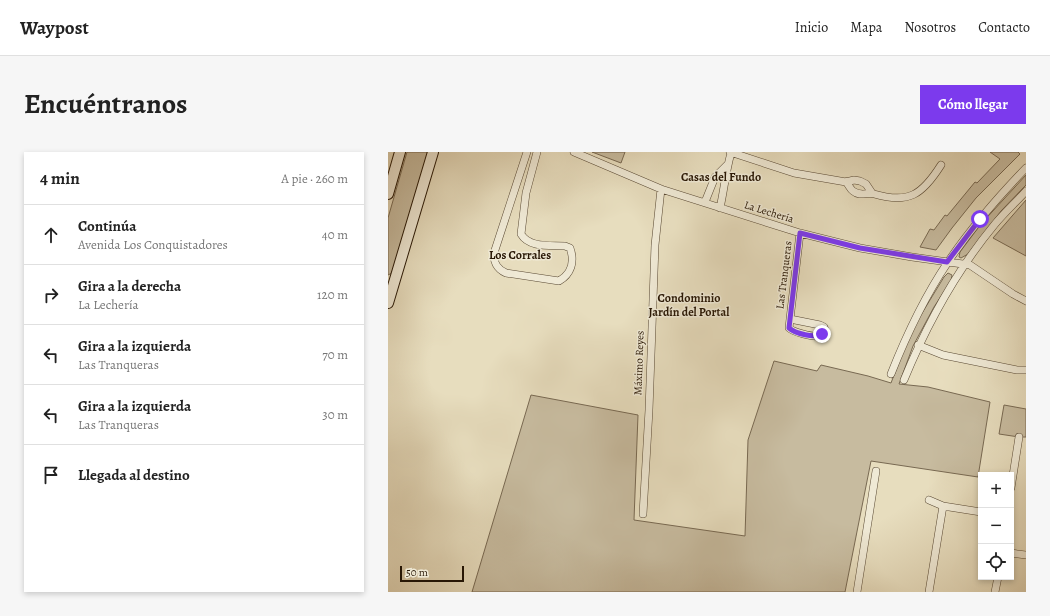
<!DOCTYPE html>
<html lang="es">
<meta charset="utf-8">
<style>
body{margin:0;font-family:Alegreya,serif;background:#f6f6f6;color:#222}
.controls{position:absolute;right:12px;bottom:12px;display:grid;overflow:hidden;border-radius:0px;box-shadow:0 2px 6px #0003}
.controls button{width:36px;height:36px;display:grid;place-items:center;padding:0;border:0;border-bottom:1px solid #e0e0e0;background:#fff;color:#222;font:20px sans-serif}
.scale{position:absolute;left:12px;bottom:10px;width:64px;box-sizing:border-box;padding-left:4px;border:2px solid #281705;border-top:0;font-size:11px;line-height:14px;white-space:nowrap;color:#281705;-webkit-text-stroke:3px #efe9d5;paint-order:stroke}
.stop{position:absolute;width:12px;height:12px;margin:-9px;border:3px solid #7c3aed;border-radius:50%;background:#fff}
.stop.end{background:#7c3aed;border-color:#fff;box-shadow:0 1px 4px #0008}
.list{margin:0;padding:0;list-style:none}
h2{display:flex;justify-content:space-between;align-items:center;height:52px;margin:0;padding:0 16px;font-size:17px}
h2 small{font-size:13px;font-weight:400;color:#767676}
.list li{display:grid;grid-template-columns:26px 1fr auto;gap:12px;align-items:center;box-sizing:border-box;height:60px;padding:0 16px;border-top:1px solid #e0e0e0}
.list b{display:block;font-size:15px;white-space:nowrap}
.list p{margin:0;font-size:13px;white-space:nowrap;color:#767676}
.list em{font-size:13px;font-style:normal;color:#767676}
.icon{flex:none;width:22px;height:22px;fill:none;stroke:currentColor;stroke-width:2;stroke-linecap:round;stroke-linejoin:round}
.map{position:relative;flex:none;width:638px;height:440px;overflow:hidden;border-radius:0px}
header{display:flex;align-items:center;gap:24px;box-sizing:border-box;height:56px;padding:0 20px;background:#fff;border-bottom:1px solid #e0e0e0}
header strong{font-size:19px}
nav{display:flex;gap:22px;margin-inline-start:auto;font-size:14px}
.intro{display:flex;align-items:center;justify-content:space-between;box-sizing:border-box;height:96px;padding:0 24px}
h1{margin:0;font-size:28px}
.button{padding:10px 18px;border-radius:0px;background:#7c3aed;color:#fff;font-size:14px;font-weight:700}
main{display:flex;gap:24px;padding:0 24px}
aside{flex:1;background:#fff;border-radius:0px;box-shadow:0 2px 6px #0003}
.map>svg:first-child{display:block}
</style>
<header>
<strong>Waypost</strong>
<nav><a>Inicio</a><a>Mapa</a><a>Nosotros</a><a>Contacto</a></nav>
</header>
<div class="intro"><h1>Encuéntranos</h1><a class="button">Cómo llegar</a></div>
<main>
<aside>
<h2>4 min<small>A pie · 260 m</small></h2>
<ul class="list">
<li><svg class="icon" aria-label="ahead" viewBox="0 0 24 24"><path d="M12 20V5M6 11l6-6 6 6"/></svg><div><b>Continúa</b><p>Avenida Los Conquistadores</p></div><em>40 m</em></li>
<li><svg class="icon" aria-label="right" viewBox="0 0 24 24"><path d="M7 20v-9h11M14 6l5 5-5 5"/></svg><div><b>Gira a la derecha</b><p>La Lechería</p></div><em>120 m</em></li>
<li><svg class="icon" aria-label="left" viewBox="0 0 24 24"><path d="M17 20v-9H6M10 6l-5 5 5 5"/></svg><div><b>Gira a la izquierda</b><p>Las Tranqueras</p></div><em>70 m</em></li>
<li><svg class="icon" aria-label="left" viewBox="0 0 24 24"><path d="M17 20v-9H6M10 6l-5 5 5 5"/></svg><div><b>Gira a la izquierda</b><p>Las Tranqueras</p></div><em>30 m</em></li>
<li><svg class="icon" aria-label="arrive" viewBox="0 0 24 24"><path d="M6 21V4h12l-3 4 3 4H6"/></svg><div><b>Llegada al destino</b></div></li>
</ul>
</aside>
<div class="map">
<svg width="638" height="440" viewBox="0 0 638 440">
<rect width="100%" height="100%" fill="#e7ddbe"/>
<filter id="stains"><feTurbulence type="fractalNoise" baseFrequency=".005" numOctaves="4"/><feColorMatrix values="0 0 0 0 .2 0 0 0 0 .09 0 0 0 0 .02 0 0 0 .5 -.17"/></filter>
<radialGradient id="worn" r=".72"><stop offset=".6" stop-color="#630" stop-opacity="0"/><stop offset="1" stop-color="#630" stop-opacity=".3"/></radialGradient>
<!-- green -->
<path fill="#c7bb9f" stroke="#786952" d="M 19,0 L 41,0 L 4,121 L 0,123 L 0,66 Z
M 204,0 L 237,0 L 233,11 Z
M 602,0 L 630,0 L 632,2 L 588,46 L 564,76 L 548,98 L 532,95 L 542,77 L 546,78 L 557,63 L 559,64 L 587,30 L 589,31 L 612,7 Z
M 638,23 L 638,33 L 613,59 L 580,102 L 573,106 L 571,105 L 572,100 L 593,72 Z
M 638,48 L 638,104 L 605,86 Z
M 560,121 L 564,123 L 563,129 L 546,155 L 525,194 L 511,232 L 540,235 L 602,250 L 590,325 L 483,309 L 457,440 L 84,440 L 143,243 L 250,263 L 246,368 L 357,384 L 360,288 L 386,209 L 429,219 L 433,213 L 480,224 L 503,231 L 514,202 L 531,166 L 556,125 Z
M 616,253 L 638,257 L 638,285 L 631,285 L 611,282 Z"/>
<g fill="none" stroke-linecap="round" stroke-linejoin="round">
<defs>
<path id="minor" d="M 139,0 L 107,98 C 104,109 109,117 118,121 L 171,129 C 183,122 187,110 182,96 L 177,94 C 162,93 141,96 133,82 L 138,41 L 149,0
M 186,0 L 273,37 L 412,81 L 472,96 L 524,105 L 582,113 L 625,142 L 638,149
M 342,0 L 406,21 L 458,30 L 466,28 L 472,29 L 478,32 L 484,41
M 458,30 C 461,33 462,37 465,39 C 472,45 479,40 486,42 C 521,52 534,43 553,13
M 317,50 L 327,25 L 339,13
M 332,56 C 336,38 338,18 343,1
M 402,167 L 432,173 L 436,175 L 437,178 C 435,180 433,184 430,184 C 424,185 405,180 401,176 L 402,167 L 412,81
M 530,193 L 555,203 L 629,218 L 638,218
M 503,222 C 518,184 537,144 560,110 C 583,76 610,45 638,16
M 516,228 C 539,172 568,119 607,72 C 616,61 628,50 638,39
M 623,336 L 631,285
M 541,348 L 555,354 L 593,360
M 255,362 L 261,258 L 267,93 L 273,37
M 623,401 L 638,403
M 469,440 L 488,319
M 541,440 L 555,354
M 607,440 L 610,425"/>
<path id="secondary" d="M 0,42 L 12,0
M 0,151 L 45,0"/>
</defs>
<!-- minor casing -->
<use href="#minor" stroke="#584833" stroke-width="8"/>
<!-- secondary casing -->
<use href="#secondary" stroke="#281705" stroke-width="12"/>
<!-- minor -->
<use href="#minor" stroke="#efe9d5" stroke-width="7"/>
<!-- secondary -->
<use href="#secondary" stroke="#efe9d5" stroke-width="10"/>
</g>
<g fill="none" stroke-linecap="round" stroke-linejoin="round">
<!-- route -->
<path stroke="#7c3aed" stroke-width="5" d="M 434,182 C 426,186 408,182 401,176 L 412,81 L 472,96 L 559,110 L 592,67"/>
</g>
<g text-anchor="middle" dominant-baseline="central" stroke-width="3" stroke-linejoin="round" paint-order="stroke">
<!-- street labels -->
<g font-size="11" fill="#281705" stroke="#efe9d5">
<text transform="translate(381 60) rotate(17)">La Lechería</text>
<text transform="translate(396 123) rotate(-83)">Las Tranqueras</text>
<text transform="translate(251 211) rotate(-88)">Máximo Reyes</text>
</g>
<!-- neighbourhood labels -->
<g font-size="12" font-weight="bold" fill="#281705" stroke="#efe9d5">
<text x="333" y="25">Casas del Fundo</text>
<text x="132" y="103">Los Corrales</text>
<text x="301" y="146">Condominio<tspan x="301" dy="14">Jardín del Portal</tspan></text>
</g>
</g>
<rect width="100%" height="100%" filter="url(#stains)"/>
<rect width="100%" height="100%" fill="url(#worn)"/>
</svg>
<div class="controls">
<button>+</button>
<button>−</button>
<button><svg class="icon" aria-label="locate" viewBox="0 0 24 24"><circle cx="12" cy="12" r="6"/><path d="M12 2v4M12 18v4M2 12h4M18 12h4"/></svg></button>
</div>
<div class="scale">50 m</div>
<div class="stop" style="left:592px;top:67px"></div>
<div class="stop end" style="left:434px;top:182px"></div>
</div>
</main>
